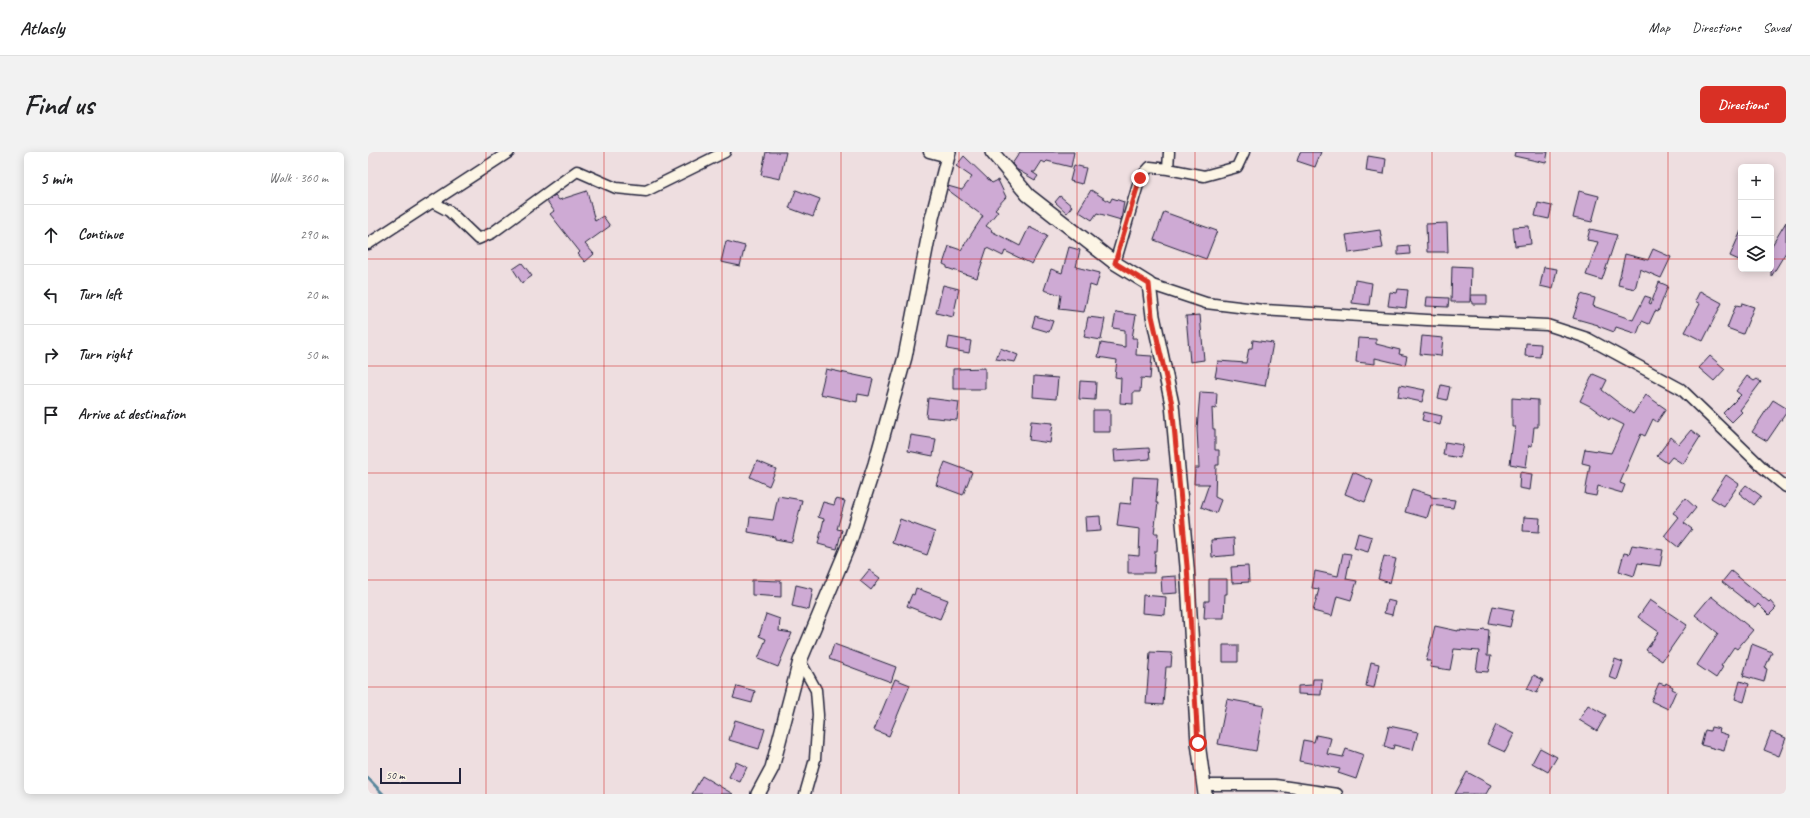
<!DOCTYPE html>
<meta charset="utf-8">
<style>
body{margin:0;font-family:Caveat,sans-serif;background:#f2f2f2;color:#202124}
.controls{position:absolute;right:12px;top:12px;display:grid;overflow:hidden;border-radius:6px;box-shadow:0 2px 10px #0003}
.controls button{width:36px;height:36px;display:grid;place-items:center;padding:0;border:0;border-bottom:1px solid #e0e0e0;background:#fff;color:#202124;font:20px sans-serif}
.scale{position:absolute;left:12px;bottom:10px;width:81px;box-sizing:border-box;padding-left:4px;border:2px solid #22223b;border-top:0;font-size:11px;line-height:14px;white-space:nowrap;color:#22223b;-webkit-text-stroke:3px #fcf5e5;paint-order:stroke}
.stop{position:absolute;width:12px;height:12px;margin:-9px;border:3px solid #d93025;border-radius:50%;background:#fff}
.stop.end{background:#d93025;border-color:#fff;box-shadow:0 1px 4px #0008}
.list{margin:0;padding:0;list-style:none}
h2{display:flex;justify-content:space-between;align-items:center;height:52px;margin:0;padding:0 16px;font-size:17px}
h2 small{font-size:13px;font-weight:400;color:#757577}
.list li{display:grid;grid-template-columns:26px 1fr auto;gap:12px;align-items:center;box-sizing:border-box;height:60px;padding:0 16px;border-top:1px solid #e0e0e0}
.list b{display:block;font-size:15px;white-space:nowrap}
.list em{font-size:13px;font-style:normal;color:#757577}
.icon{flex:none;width:22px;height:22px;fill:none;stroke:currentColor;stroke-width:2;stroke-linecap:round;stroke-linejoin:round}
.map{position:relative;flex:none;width:1418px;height:642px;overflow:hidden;border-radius:6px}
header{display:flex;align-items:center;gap:24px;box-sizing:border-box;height:56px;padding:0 20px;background:#fff;border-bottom:1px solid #e0e0e0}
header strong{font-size:19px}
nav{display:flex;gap:22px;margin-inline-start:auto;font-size:14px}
.intro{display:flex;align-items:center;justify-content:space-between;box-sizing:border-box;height:96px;padding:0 24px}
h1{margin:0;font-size:28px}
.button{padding:10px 18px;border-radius:6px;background:#d93025;color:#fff;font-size:14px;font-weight:700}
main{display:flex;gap:24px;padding:0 24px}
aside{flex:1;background:#fff;border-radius:6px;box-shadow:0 2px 10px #0003}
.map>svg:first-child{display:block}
</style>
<header>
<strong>Atlasly</strong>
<nav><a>Map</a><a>Directions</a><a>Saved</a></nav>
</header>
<div class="intro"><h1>Find us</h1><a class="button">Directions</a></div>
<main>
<aside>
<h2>5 min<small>Walk · 360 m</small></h2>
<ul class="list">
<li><svg class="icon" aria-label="ahead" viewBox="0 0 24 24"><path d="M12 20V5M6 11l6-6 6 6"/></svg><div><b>Continue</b></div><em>290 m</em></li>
<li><svg class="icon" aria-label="left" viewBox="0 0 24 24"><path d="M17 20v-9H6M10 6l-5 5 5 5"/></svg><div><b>Turn left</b></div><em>20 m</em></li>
<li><svg class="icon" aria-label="right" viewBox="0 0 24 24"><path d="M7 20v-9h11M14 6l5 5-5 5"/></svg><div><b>Turn right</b></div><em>50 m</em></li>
<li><svg class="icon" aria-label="arrive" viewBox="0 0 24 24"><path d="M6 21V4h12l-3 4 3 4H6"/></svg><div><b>Arrive at destination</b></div></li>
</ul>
</aside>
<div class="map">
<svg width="1418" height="642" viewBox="0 0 1418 642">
<rect width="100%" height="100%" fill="#eedee0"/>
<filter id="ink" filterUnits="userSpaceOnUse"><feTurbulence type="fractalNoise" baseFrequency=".025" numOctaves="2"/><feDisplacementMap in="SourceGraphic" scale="8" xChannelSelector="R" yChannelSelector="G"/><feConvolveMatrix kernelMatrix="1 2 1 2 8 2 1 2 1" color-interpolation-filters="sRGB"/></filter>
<g filter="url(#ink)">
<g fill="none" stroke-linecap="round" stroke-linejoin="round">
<!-- stream -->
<path stroke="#58869c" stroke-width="3" d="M 0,626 L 15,642"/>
</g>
<!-- building -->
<path fill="#ceaad4" stroke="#22223b" d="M 398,0 L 418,0 L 412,27 L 393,23 Z
M 652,0 L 706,0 L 703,15 L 679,9 L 677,11 L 674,9 L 667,20 L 664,20 L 670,24 L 667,28 L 648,17 L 644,12 Z
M 932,0 L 953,0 L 947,15 L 929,9 Z
M 1147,0 L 1180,0 L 1178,11 L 1146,4 Z
M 596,4 L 624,31 L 630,28 L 638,45 L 627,57 L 630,59 L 618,74 L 624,78 L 623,79 L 652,94 L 661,75 L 679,84 L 664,112 L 637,99 L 635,104 L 619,96 L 609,126 L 579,116 L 579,114 L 575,112 L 581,94 L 593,98 L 615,64 L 580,38 L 580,34 L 594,38 L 604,25 L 588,14 Z
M 1000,4 L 1018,7 L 1016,22 L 998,19 Z
M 706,13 L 718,16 L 714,32 L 702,29 Z
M 428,38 L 452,47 L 445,65 L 421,56 Z
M 723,38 L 742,50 L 744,46 L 756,50 L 753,68 L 729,61 L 724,68 L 710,59 Z
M 219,39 L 227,69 L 235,64 L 242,74 L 217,92 L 226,102 L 217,110 L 210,102 L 212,100 L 182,62 L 186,59 L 179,49 L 187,43 L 191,48 Z
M 1211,39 L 1231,44 L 1224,70 L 1205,66 Z
M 692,44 L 704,54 L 699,61 L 687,50 Z
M 1170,51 L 1184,54 L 1181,67 L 1167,64 Z
M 796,60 L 849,79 L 838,107 L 786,88 Z
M 1418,70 L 1418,100 L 1403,125 L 1403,95 Z
M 1079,71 L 1080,100 L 1059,100 L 1058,72 Z
M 1161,74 L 1163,92 L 1147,94 L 1145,75 Z
M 1222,77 L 1249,83 L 1234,128 L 1218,123 L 1230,90 L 1219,88 Z
M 1012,78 L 1015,96 L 981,101 L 978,83 Z
M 1373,79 L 1373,109 L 1362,104 Z
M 358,89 L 377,94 L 372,114 L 353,110 Z
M 1041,93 L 1042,102 L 1030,103 L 1030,94 Z
M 701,95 L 712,98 L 708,115 L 732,121 L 728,135 L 722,133 L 716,160 L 691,157 L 693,143 L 676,138 L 683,117 L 694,121 Z
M 1285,97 L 1303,105 L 1293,126 L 1272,117 L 1267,137 L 1250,133 L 1257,102 L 1280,108 Z
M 154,111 L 164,124 L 154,131 L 145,117 Z
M 1084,114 L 1103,115 L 1102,150 L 1083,150 Z
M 1176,115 L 1189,117 L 1185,137 L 1172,134 Z
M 987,128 L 1004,131 L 1001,153 L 984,151 Z
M 1291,130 L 1300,134 L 1290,160 L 1287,159 L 1281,172 L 1274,169 L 1269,182 L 1248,175 L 1246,180 L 1230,174 L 1230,173 L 1205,166 L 1213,142 L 1227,146 L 1225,154 L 1265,168 L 1277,144 L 1283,146 L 1281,151 L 1283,152 Z
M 575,133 L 591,137 L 585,165 L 568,161 Z
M 1030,137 L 1040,138 L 1038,156 L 1020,154 L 1022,140 L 1029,141 Z
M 1332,139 L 1354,151 L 1335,189 L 1317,180 L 1332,152 L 1327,149 Z
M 1103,143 L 1119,143 L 1119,152 L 1104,152 Z
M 1059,145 L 1081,146 L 1080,155 L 1058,154 Z
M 1374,151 L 1386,155 L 1375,182 L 1359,176 L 1368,153 L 1373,154 Z
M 748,160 L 768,163 L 764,186 L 769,186 L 768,203 L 784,204 L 782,227 L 773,226 L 772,240 L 765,240 L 765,252 L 752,251 L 753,226 L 747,225 L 749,208 L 730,205 L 733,191 L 757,195 L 757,178 L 745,176 Z
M 832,163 L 836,208 L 822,210 L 818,164 Z
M 667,164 L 685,169 L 681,180 L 664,175 Z
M 720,165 L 737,167 L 733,188 L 716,185 Z
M 1054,184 L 1075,186 L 1073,204 L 1052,202 Z
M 581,185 L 603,189 L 601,201 L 579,197 Z
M 990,186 L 1008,187 L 1008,192 L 1032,198 L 1031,202 L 1039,204 L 1037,213 L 1007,206 L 1007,212 L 988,210 Z
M 885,188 L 905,191 L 897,234 L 847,225 L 850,209 L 878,211 L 881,196 L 884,196 Z
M 1158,191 L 1173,192 L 1172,205 L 1157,204 Z
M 632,196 L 650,203 L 647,210 L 628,207 Z
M 1342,204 L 1357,217 L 1346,229 L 1331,216 Z
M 617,216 L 617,237 L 585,237 L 585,217 Z
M 458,217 L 505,227 L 501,244 L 490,242 L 489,250 L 452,242 Z
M 1225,222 L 1239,228 L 1234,238 L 1265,262 L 1278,243 L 1298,257 L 1289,270 L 1285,267 L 1277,284 L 1273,282 L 1252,331 L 1257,333 L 1254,341 L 1230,334 L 1228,344 L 1217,342 L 1222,313 L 1214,311 L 1217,297 L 1243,301 L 1256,273 L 1242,266 L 1241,268 L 1222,254 L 1212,249 Z
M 666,224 L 690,226 L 688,247 L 665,245 Z
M 1379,224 L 1386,229 L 1389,227 L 1393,230 L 1372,258 L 1374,260 L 1364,270 L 1355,261 L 1373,243 L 1368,239 Z
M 712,229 L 728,230 L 727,248 L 711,247 Z
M 1032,233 L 1057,238 L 1054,250 L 1030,245 Z
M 1073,233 L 1082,235 L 1079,248 L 1070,246 Z
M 832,240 L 849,241 L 848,257 L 844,256 L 845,277 L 847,277 L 847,298 L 851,298 L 851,313 L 848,313 L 847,345 L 853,348 L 848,361 L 833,355 L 841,332 L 826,332 L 827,316 L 831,316 L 829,277 Z
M 560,246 L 591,250 L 589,268 L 558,265 Z
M 1144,246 L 1170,248 L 1170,275 L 1166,275 L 1164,294 L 1161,293 L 1158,315 L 1142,312 L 1147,275 L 1144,275 Z
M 1405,248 L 1418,256 L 1418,261 L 1399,289 L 1384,280 Z
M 725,258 L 742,258 L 742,280 L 725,280 Z
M 1056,260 L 1074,264 L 1072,273 L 1054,268 Z
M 663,269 L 685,271 L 682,291 L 661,288 Z
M 1323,278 L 1332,285 L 1315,312 L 1304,305 L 1299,311 L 1289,304 L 1303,285 L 1311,292 Z
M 543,283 L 568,287 L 565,304 L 540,299 Z
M 1077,290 L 1095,293 L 1092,306 L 1075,303 Z
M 781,296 L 782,307 L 747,310 L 746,298 Z
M 389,309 L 408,317 L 401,334 L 382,325 Z
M 577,310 L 604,320 L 595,343 L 568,333 Z
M 985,320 L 1005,329 L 997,350 L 977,342 Z
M 1152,320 L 1164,322 L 1162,338 L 1151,336 Z
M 1358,323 L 1371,332 L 1356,354 L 1343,346 Z
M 765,325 L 790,326 L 788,351 L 790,351 L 786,381 L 790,381 L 789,399 L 787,399 L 786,421 L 760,421 L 760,403 L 771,404 L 772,377 L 749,374 L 752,351 L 763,352 Z
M 1378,333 L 1393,344 L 1386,353 L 1371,341 Z
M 1044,337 L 1063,343 L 1063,345 L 1087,348 L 1085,356 L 1063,353 L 1059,366 L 1037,360 Z
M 410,344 L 434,348 L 424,390 L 407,387 L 407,385 L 380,380 L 382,365 L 405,368 Z
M 1317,346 L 1328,356 L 1316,371 L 1324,377 L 1310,395 L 1296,384 L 1311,365 L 1305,361 Z
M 468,347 L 477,349 L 469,377 L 474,378 L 469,397 L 450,392 L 456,367 L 450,365 L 455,350 L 466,353 Z
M 732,364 L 733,379 L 718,380 L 717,365 Z
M 1156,365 L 1172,366 L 1171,380 L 1155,379 Z
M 532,367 L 567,380 L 559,403 L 524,391 Z
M 990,381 L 1004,385 L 1000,400 L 986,396 Z
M 866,386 L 867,403 L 844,405 L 843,388 Z
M 1264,393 L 1295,398 L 1292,414 L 1270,411 L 1266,424 L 1251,419 L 1256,401 L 1261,402 Z
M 975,401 L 983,402 L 978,427 L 989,429 L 983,448 L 969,444 L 964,464 L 945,459 L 951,437 L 944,436 L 947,419 L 970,424 Z
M 1016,404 L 1028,407 L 1022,431 L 1010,427 Z
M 880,414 L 881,430 L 864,431 L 863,415 Z
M 501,418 L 512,426 L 503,438 L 492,429 Z
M 1363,419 L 1401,450 L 1402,449 L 1408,456 L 1401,463 L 1390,452 L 1387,456 L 1354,430 Z
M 808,424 L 809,441 L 794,442 L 793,425 Z
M 841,427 L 859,427 L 859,442 L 857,442 L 856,466 L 836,466 L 837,449 L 841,449 Z
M 384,428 L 413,429 L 413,445 L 384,443 Z
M 428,433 L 445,437 L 441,458 L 424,454 Z
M 548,436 L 580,448 L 572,467 L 539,454 L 544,442 L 546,443 Z
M 775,443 L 798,445 L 797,463 L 774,461 Z
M 1343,444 L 1385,478 L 1369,497 L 1366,495 L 1353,514 L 1355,515 L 1348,526 L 1329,513 L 1350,481 L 1327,463 Z
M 1019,448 L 1027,450 L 1024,463 L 1016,461 Z
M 1282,448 L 1319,473 L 1294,509 L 1278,498 L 1291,480 L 1270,465 Z
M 1125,454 L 1146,458 L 1142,475 L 1121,471 Z
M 398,462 L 412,467 L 411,479 L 424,481 L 410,515 L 390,507 L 398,487 L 391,484 Z
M 1067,474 L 1090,479 L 1090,478 L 1112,480 L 1115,477 L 1121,478 L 1119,504 L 1123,504 L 1120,520 L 1108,519 L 1111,499 L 1086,497 L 1082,518 L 1062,515 L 1063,509 L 1058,509 Z
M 466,492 L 528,515 L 523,530 L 461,507 Z
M 1384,492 L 1404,500 L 1397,516 L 1399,517 L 1396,530 L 1375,524 Z
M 855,493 L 870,493 L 870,510 L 855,510 Z
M 782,500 L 804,501 L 803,515 L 798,515 L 795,553 L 778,552 Z
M 1247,507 L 1255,510 L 1249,528 L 1241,525 Z
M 1003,510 L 1011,512 L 1006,536 L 998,534 Z
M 1166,523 L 1175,528 L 1169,541 L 1159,537 Z
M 527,527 L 542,533 L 521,584 L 506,578 Z
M 945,527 L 954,527 L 953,543 L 930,542 L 930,534 L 944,533 Z
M 1372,529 L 1381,532 L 1376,550 L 1367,547 Z
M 1291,531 L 1297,533 L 1298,531 L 1305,535 L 1304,537 L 1308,539 L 1300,557 L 1283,549 Z
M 369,534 L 387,539 L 384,551 L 365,546 Z
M 859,547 L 896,554 L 888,599 L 850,592 Z
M 1220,553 L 1238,563 L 1229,579 L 1211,568 Z
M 367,568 L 397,577 L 391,597 L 361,588 Z
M 1128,573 L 1146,582 L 1137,600 L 1119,592 Z
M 1021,574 L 1050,580 L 1045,598 L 1026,593 L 1025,597 L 1016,594 Z
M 1343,575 L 1352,577 L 1351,580 L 1360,583 L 1356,599 L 1333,593 L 1337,578 L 1342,579 Z
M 1403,580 L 1418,586 L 1411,604 L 1396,598 Z
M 948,583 L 963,586 L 959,602 L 975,605 L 978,597 L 996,603 L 988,627 L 970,621 L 972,617 L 931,609 L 935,588 L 946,590 Z
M 1172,596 L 1189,605 L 1180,620 L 1164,611 Z
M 368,610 L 379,615 L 372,630 L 361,625 Z
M 1099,620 L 1123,633 L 1118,642 L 1087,642 Z
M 334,624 L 365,642 L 324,642 Z"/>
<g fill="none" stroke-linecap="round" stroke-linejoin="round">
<defs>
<path id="minor" d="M 561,0 L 580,5
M 800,17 L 801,0
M 64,50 L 81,59 L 110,87 L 124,81 L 209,19 L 248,36 L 278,39 L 357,0
M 0,92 L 141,0
M 747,111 L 772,26 L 782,15 L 800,17 L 836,24 L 869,15 L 876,0
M 781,132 L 838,151 L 895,158 L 1059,168 L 1179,173 L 1219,186 L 1313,237 L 1395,316 L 1418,335
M 432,509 L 448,538 L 450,563 L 447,607 L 437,642
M 835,633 L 907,633 L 969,642"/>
<path id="tertiary" d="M 624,0 L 660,43 L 747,111 L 781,132 L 785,164 L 804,252 L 819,414 L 830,591 L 837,642
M 390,642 L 404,616 L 432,509 L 481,392 L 507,312 L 537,205 L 564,66 L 581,0"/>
</defs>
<!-- minor casing -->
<use href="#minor" stroke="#22223b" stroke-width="13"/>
<!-- tertiary casing -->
<use href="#tertiary" stroke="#22223b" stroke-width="16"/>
<!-- minor -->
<use href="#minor" stroke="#fcf5e5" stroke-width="10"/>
<!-- tertiary -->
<use href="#tertiary" stroke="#fcf5e5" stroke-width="13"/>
</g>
</g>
<g fill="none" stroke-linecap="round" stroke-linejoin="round" filter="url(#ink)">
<!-- route -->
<path stroke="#d93025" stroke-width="5" d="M 772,26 L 747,111 L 781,132 L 784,164 L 804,252 L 819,414 L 830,591"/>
</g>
<!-- grid -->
<path fill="none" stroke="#d62828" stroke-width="1" stroke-opacity="0.55" d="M 118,0 L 118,642M 236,0 L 236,642M 354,0 L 354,642M 473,0 L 473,642M 591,0 L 591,642M 709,0 L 709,642M 827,0 L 827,642M 945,0 L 945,642M 1064,0 L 1064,642M 1182,0 L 1182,642M 1300,0 L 1300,642M 0,107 L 1373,107M 1403,107 L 1418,107M 0,214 L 1418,214M 0,321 L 1418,321M 0,428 L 1418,428M 0,535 L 1418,535"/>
</svg>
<div class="controls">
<button>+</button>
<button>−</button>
<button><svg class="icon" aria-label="layers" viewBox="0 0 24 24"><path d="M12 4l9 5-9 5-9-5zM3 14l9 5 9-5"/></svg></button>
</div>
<div class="scale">50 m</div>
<div class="stop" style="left:830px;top:591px"></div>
<div class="stop end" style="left:772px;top:26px"></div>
</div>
</main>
